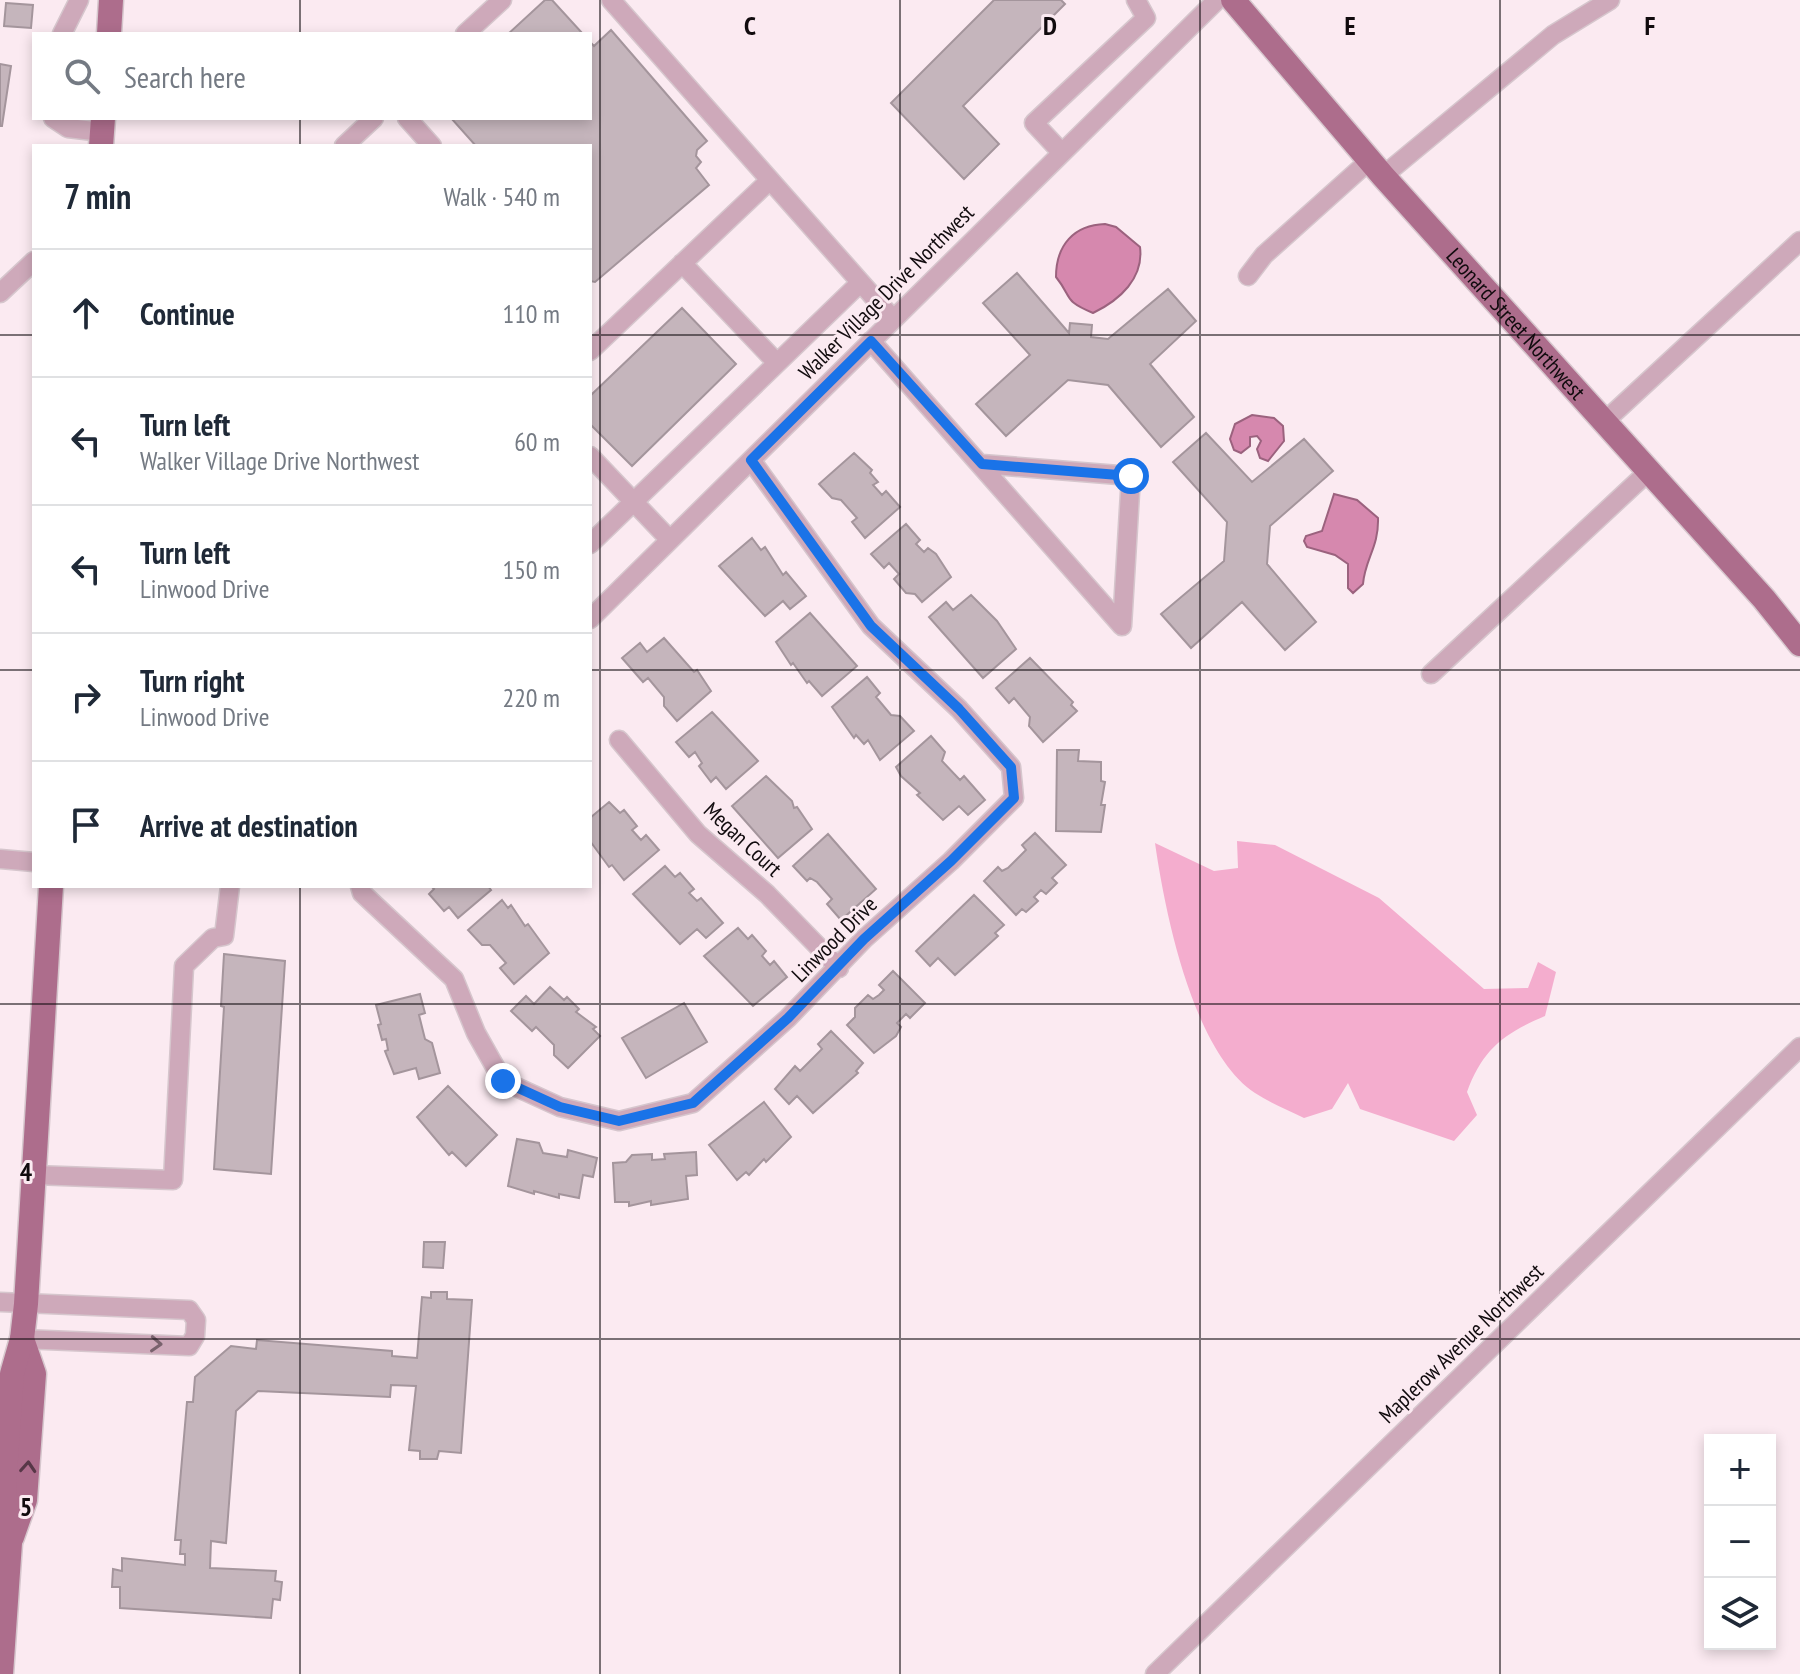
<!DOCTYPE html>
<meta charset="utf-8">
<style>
body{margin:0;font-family:"PT Sans Narrow",sans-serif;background:#f2f2f3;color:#1f2937}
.controls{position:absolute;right:24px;bottom:24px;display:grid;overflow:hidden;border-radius:0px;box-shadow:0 4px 12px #0003}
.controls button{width:72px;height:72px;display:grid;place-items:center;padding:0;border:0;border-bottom:2px solid #e0e1e3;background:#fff;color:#1f2937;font:40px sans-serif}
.stop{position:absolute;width:24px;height:24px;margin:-18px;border:6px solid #1a73e8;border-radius:50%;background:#fff}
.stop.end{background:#1a73e8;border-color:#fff;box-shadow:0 2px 8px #0008}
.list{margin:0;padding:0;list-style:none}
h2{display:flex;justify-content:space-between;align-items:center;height:104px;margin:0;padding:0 32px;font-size:34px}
h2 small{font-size:26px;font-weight:400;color:#747a83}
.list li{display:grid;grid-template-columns:52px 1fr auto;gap:24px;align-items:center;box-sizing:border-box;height:128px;padding:0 32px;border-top:2px solid #e0e1e3}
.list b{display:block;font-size:30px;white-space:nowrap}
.list p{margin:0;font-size:26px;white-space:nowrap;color:#747a83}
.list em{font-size:26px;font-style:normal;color:#747a83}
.icon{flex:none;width:44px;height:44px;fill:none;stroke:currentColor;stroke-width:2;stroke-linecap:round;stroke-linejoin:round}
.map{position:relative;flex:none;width:1800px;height:1674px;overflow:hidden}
.search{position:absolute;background:#fff;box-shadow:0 4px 12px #0003;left:32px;top:32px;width:560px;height:88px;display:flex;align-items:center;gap:20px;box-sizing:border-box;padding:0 28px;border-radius:0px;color:#747a83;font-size:30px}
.panel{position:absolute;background:#fff;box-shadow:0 4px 12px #0003;left:32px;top:144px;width:560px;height:744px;border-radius:0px}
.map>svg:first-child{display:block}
</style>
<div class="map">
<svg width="1800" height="1674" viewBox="0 0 1800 1674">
<rect width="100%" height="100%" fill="#fbeaf1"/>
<!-- green -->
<path fill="#f4adce" d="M 1237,841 L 1275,845 L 1379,898 L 1484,989 L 1528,988 L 1538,962 L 1556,972 L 1545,1016 C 1504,1033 1482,1050 1467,1092 L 1477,1115 L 1454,1141 L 1360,1109 L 1348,1083 L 1332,1109 L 1304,1118 C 1288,1110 1270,1103 1255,1093 C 1193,1052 1165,913 1155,843 L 1214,871 L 1238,868 Z"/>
<!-- water -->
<path fill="#d688ae" stroke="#9b627e" stroke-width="2" d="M 1105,224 L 1116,227 L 1140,247 C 1144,278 1120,300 1093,313 C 1062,300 1073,298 1056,277 C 1056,245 1074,225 1105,224 Z
M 1252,415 L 1274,418 L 1283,426 L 1284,441 L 1268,461 L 1260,458 L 1257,449 L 1261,441 L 1257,436 L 1250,437 L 1250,446 L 1241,453 L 1234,450 L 1230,439 L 1235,424 Z
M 1334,494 L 1357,500 L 1378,518 C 1379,547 1365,559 1363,584 L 1353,593 L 1348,588 L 1348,564 L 1335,555 L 1307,547 L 1304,541 L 1306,536 L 1322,531 Z"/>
<!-- building -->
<path fill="#c5b5bc" stroke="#a4959c" stroke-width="2" d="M 545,0 L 552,0 L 583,34 L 508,34 Z
M 994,0 L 1061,0 L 1065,4 L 963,106 L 999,144 L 964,179 L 891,103 Z
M 6,3 L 33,5 L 31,28 L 4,26 Z
M 611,30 L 707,141 L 697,150 L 696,156 L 701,162 L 696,168 L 709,185 L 595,282 L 590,281 L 590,146 L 476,146 L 451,118 L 590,118 L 590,42 L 594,46 Z
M 0,64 L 11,66 L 2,126 L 0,126 Z
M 1017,273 L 1069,333 L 1070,323 L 1092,325 L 1091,337 L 1108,339 L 1168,289 L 1196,321 L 1150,364 L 1194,417 L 1161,447 L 1108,385 L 1068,380 L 1006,436 L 976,404 L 1030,355 L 983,303 Z
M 682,308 L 736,364 L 632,466 L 590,424 L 590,396 Z
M 1206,433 L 1252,482 L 1304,439 L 1333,471 L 1270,526 L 1267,564 L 1316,622 L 1285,650 L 1242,602 L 1191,648 L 1161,614 L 1224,561 L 1227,522 L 1173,462 Z
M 854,453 L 872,470 L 870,473 L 878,482 L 873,485 L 882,495 L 886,491 L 900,507 L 865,538 L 852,522 L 857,518 L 841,500 L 832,498 L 819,484 Z
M 906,524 L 920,540 L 916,544 L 924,552 L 928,548 L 936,554 L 951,577 L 922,602 L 915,594 L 906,593 L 894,579 L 899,574 L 889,563 L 884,568 L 871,554 Z
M 752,538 L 761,550 L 765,547 L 783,575 L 786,572 L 806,596 L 790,609 L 783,601 L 765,616 L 719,566 Z
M 971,595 L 997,621 L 1016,649 L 983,678 L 929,617 L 946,602 L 953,610 Z
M 810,613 L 857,666 L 822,696 L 809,681 L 807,683 L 793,663 L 791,665 L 776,642 Z
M 664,638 L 694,672 L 697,670 L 711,691 L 677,721 L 664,706 L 664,697 L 648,678 L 643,682 L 622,658 L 640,643 L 647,652 Z
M 1030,658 L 1073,702 L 1071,705 L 1077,711 L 1043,742 L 1029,726 L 1030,717 L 1014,698 L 1009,703 L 996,688 Z
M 867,677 L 880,693 L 876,697 L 891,715 L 900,716 L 914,731 L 880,760 L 868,740 L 864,744 L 856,735 L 854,738 L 832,707 Z
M 712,712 L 758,761 L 726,789 L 716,777 L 711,782 L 699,766 L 702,763 L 695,752 L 689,757 L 676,742 Z
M 931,736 L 945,752 L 942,761 L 960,780 L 964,776 L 985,800 L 968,815 L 959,806 L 943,820 L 917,795 L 920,793 L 901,776 L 896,767 Z
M 1057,750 L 1079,750 L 1078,761 L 1101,762 L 1101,781 L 1105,782 L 1101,805 L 1105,805 L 1101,832 L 1056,831 Z
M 766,776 L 792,801 L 794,808 L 797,807 L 812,829 L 778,858 L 732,806 Z
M 609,802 L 620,813 L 624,810 L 637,826 L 632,830 L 641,840 L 646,835 L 659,850 L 624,880 L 612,865 L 609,867 L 590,841 L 590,818 Z
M 1035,833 L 1066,865 L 1052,878 L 1057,883 L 1046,894 L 1041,890 L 1034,897 L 1038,901 L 1026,912 L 1022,909 L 1016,915 L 984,881 L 998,867 L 1002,871 L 1008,868 L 1026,850 L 1022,845 Z
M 828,834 L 876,889 L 841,920 L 827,904 L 832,899 L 817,882 L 810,878 L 807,881 L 793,866 Z
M 665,866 L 675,877 L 680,873 L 694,889 L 689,893 L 697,901 L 701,898 L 723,923 L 706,938 L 697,929 L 680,944 L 633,894 Z
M 431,886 L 488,886 L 491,890 L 458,918 L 449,907 L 444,911 L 429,894 L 434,889 Z
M 974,895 L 1004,925 L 995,933 L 998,936 L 955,975 L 938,958 L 930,966 L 916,951 Z
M 502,900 L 508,908 L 511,905 L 525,926 L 528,924 L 549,953 L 514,984 L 500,968 L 506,963 L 490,945 L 482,945 L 468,930 Z
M 738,928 L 748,939 L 752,935 L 766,951 L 762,956 L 770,965 L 774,961 L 787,977 L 753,1006 L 704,956 Z
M 224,954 L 285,961 L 271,1174 L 214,1169 L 224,1007 L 221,1006 Z
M 893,971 L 925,1003 L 910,1018 L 906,1014 L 897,1023 L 901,1027 L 896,1036 L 874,1053 L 847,1025 L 855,1017 L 855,1008 L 868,995 L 873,999 L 879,995 L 884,990 L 879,985 Z
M 550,987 L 564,1000 L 567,997 L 579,1009 L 576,1012 L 596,1027 L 593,1029 L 600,1036 L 568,1068 L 554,1055 L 554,1045 L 536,1027 L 532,1031 L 511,1011 L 526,996 L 534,1004 Z
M 420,994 L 425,1013 L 419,1015 L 425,1039 L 432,1043 L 440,1073 L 419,1079 L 416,1068 L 394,1074 L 385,1051 L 388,1050 L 386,1039 L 382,1040 L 378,1025 L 381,1024 L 376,1005 Z
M 684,1003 L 707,1042 L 646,1078 L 622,1038 Z
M 831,1031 L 863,1063 L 856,1071 L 858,1073 L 813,1113 L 797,1096 L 789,1104 L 775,1089 L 795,1066 L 800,1071 L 822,1049 L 818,1044 Z
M 448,1086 L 497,1135 L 466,1166 L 452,1152 L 449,1155 L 417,1117 Z
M 764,1102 L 791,1137 L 766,1162 L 764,1159 L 749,1175 L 746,1172 L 737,1180 L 709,1145 Z
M 517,1139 L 539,1143 L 543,1153 L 567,1157 L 568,1150 L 597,1158 L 593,1177 L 583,1175 L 579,1198 L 559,1194 L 559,1198 L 534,1191 L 534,1194 L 508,1186 Z
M 696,1152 L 697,1175 L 686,1176 L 688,1199 L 651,1205 L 651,1201 L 629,1206 L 629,1202 L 615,1202 L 613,1163 L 626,1162 L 632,1155 L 652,1154 L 652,1160 L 665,1159 L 664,1154 Z
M 424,1242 L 445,1242 L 443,1268 L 423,1267 Z
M 431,1292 L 447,1292 L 447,1299 L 472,1300 L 461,1453 L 439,1451 L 437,1459 L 420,1459 L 420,1451 L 409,1450 L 416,1386 L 391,1385 L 390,1397 L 258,1391 L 236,1411 L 226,1543 L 211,1541 L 210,1568 L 276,1571 L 275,1581 L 282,1582 L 280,1600 L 273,1599 L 271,1618 L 120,1608 L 120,1587 L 112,1587 L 113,1569 L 122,1571 L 122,1558 L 185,1565 L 185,1554 L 180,1554 L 181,1540 L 175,1540 L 187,1402 L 193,1402 L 195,1377 L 231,1346 L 256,1349 L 257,1340 L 392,1351 L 392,1356 L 417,1358 L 422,1297 L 431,1298 Z"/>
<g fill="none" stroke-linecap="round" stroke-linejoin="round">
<defs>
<path id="minor" d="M 611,0 L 893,319
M 62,34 L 79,0
M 465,34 L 502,0
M 53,118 L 68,128 L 102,132
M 407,118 L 432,146
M 344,146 L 374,118
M 1062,153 L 1034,123 L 1146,18 L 1136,0
M 1383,176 L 1553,35 L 1610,0
M 682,263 L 777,363
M 1248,276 L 1264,255 L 1370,160
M 0,293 L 34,261
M 871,341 L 1122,626
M 590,351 L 769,181
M 1604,422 L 1800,241
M 590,456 L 670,540
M 982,464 L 1131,476 L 1122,626
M 590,544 L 860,283
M 590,619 L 1217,0
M 1431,674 L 1649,471
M 619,740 L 698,834 L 767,894 L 839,968
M 0,859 L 34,862
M 360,886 L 362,893 L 454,979 L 476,1033 L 503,1081 L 560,1107 L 619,1121 L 693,1103 L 788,1018 L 864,939 L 951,861 L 1014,798 L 1011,767 L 959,709 L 871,626 L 751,460
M 34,1175 L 173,1180 L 184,966 L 213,938 L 224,936 L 230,886
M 0,1302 L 189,1310 L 196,1320 L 195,1336 L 189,1346 L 22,1339
M 1155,1674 L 1800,1047"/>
<g id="major">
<path id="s1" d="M 1233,0 L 1383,176 L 1764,599 L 1800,644"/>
<path d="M 109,34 L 111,0"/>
<path d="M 101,146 L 103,118"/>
<path d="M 12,1537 L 25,1500 L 34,1374 L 22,1339"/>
<path d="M 1,1674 L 10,1543 L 4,1488 L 12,1374 L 22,1339 L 26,1304 L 51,886"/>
</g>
</defs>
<!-- minor casing -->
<use href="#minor" stroke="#d6c6cd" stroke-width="21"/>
<!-- major casing -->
<use href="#major" stroke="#d6c6cd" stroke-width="27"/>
<!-- minor -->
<use href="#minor" stroke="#cea9ba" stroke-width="18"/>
<!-- major -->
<use href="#major" stroke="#ad6d8c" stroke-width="24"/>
</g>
<!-- one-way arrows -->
<defs><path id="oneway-chevron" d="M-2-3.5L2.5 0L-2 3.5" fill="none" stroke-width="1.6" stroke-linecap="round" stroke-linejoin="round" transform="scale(2)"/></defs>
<use stroke="#79626d" href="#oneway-chevron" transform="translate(156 1344) rotate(3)"/>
<use stroke="#573747" href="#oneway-chevron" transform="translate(28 1467) rotate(-86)"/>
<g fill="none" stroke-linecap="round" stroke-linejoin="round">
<!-- route -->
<path stroke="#1a73e8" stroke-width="10" d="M 503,1081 L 560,1107 L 619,1121 L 693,1103 L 788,1018 L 864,939 L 951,861 L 1014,798 L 1011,767 L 959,709 L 871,626 L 751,460 L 871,341 L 982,464 L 1131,476"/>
</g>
<!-- grid -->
<path fill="none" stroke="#110b0e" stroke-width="2" stroke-opacity="0.55" d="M 300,0 L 300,34M 600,0 L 600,1674M 900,0 L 900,1674M 1200,0 L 1200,1674M 1500,0 L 1500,1674M 300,118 L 300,146M 0,335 L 34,335M 590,335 L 1800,335M 0,670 L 34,670M 590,670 L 1800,670M 300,886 L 300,1674M 0,1004 L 1800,1004M 0,1339 L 1800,1339"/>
<g text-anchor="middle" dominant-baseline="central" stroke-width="6" stroke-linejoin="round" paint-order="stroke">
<!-- street labels -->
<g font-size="22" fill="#110b0e" stroke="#fbeaf1">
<text transform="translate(886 292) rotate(-45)">Walker Village Drive Northwest</text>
<text stroke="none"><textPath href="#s1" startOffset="430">Leonard Street Northwest</textPath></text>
<text transform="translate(743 839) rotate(43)">Megan Court</text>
<text transform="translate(834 939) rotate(-45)">Linwood Drive</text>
<text transform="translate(1461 1343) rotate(-44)">Maplerow Avenue Northwest</text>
</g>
</g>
<g font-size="26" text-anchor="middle" font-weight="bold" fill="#110b0e" stroke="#fbeaf1" stroke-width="6" stroke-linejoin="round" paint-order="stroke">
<text x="750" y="35">C</text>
<text x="1050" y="35">D</text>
<text x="1350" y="35">E</text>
<text x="1650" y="35">F</text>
<text x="26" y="1181">4</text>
<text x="26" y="1516">5</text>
</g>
</svg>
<div class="controls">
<button>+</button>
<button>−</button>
<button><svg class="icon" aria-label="layers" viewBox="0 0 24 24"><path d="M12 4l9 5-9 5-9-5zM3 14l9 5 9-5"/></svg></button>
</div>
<div class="stop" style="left:1131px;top:476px"></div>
<div class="stop end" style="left:503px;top:1081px"></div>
<div class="search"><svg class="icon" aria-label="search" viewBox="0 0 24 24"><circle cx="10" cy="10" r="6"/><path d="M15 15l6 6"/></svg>Search here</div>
<section class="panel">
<h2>7 min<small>Walk · 540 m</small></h2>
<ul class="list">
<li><svg class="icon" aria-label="ahead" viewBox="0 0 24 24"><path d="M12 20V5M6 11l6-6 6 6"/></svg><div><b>Continue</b></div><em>110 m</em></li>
<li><svg class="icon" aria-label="left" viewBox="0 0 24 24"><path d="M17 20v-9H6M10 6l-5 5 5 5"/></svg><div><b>Turn left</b><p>Walker Village Drive Northwest</p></div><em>60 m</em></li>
<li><svg class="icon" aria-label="left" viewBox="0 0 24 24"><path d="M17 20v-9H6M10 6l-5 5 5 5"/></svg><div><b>Turn left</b><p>Linwood Drive</p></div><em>150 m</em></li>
<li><svg class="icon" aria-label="right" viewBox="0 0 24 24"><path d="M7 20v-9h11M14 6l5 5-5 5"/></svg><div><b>Turn right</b><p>Linwood Drive</p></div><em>220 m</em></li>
<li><svg class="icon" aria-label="arrive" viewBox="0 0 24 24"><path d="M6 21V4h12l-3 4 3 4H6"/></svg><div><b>Arrive at destination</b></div></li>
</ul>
</section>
</div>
